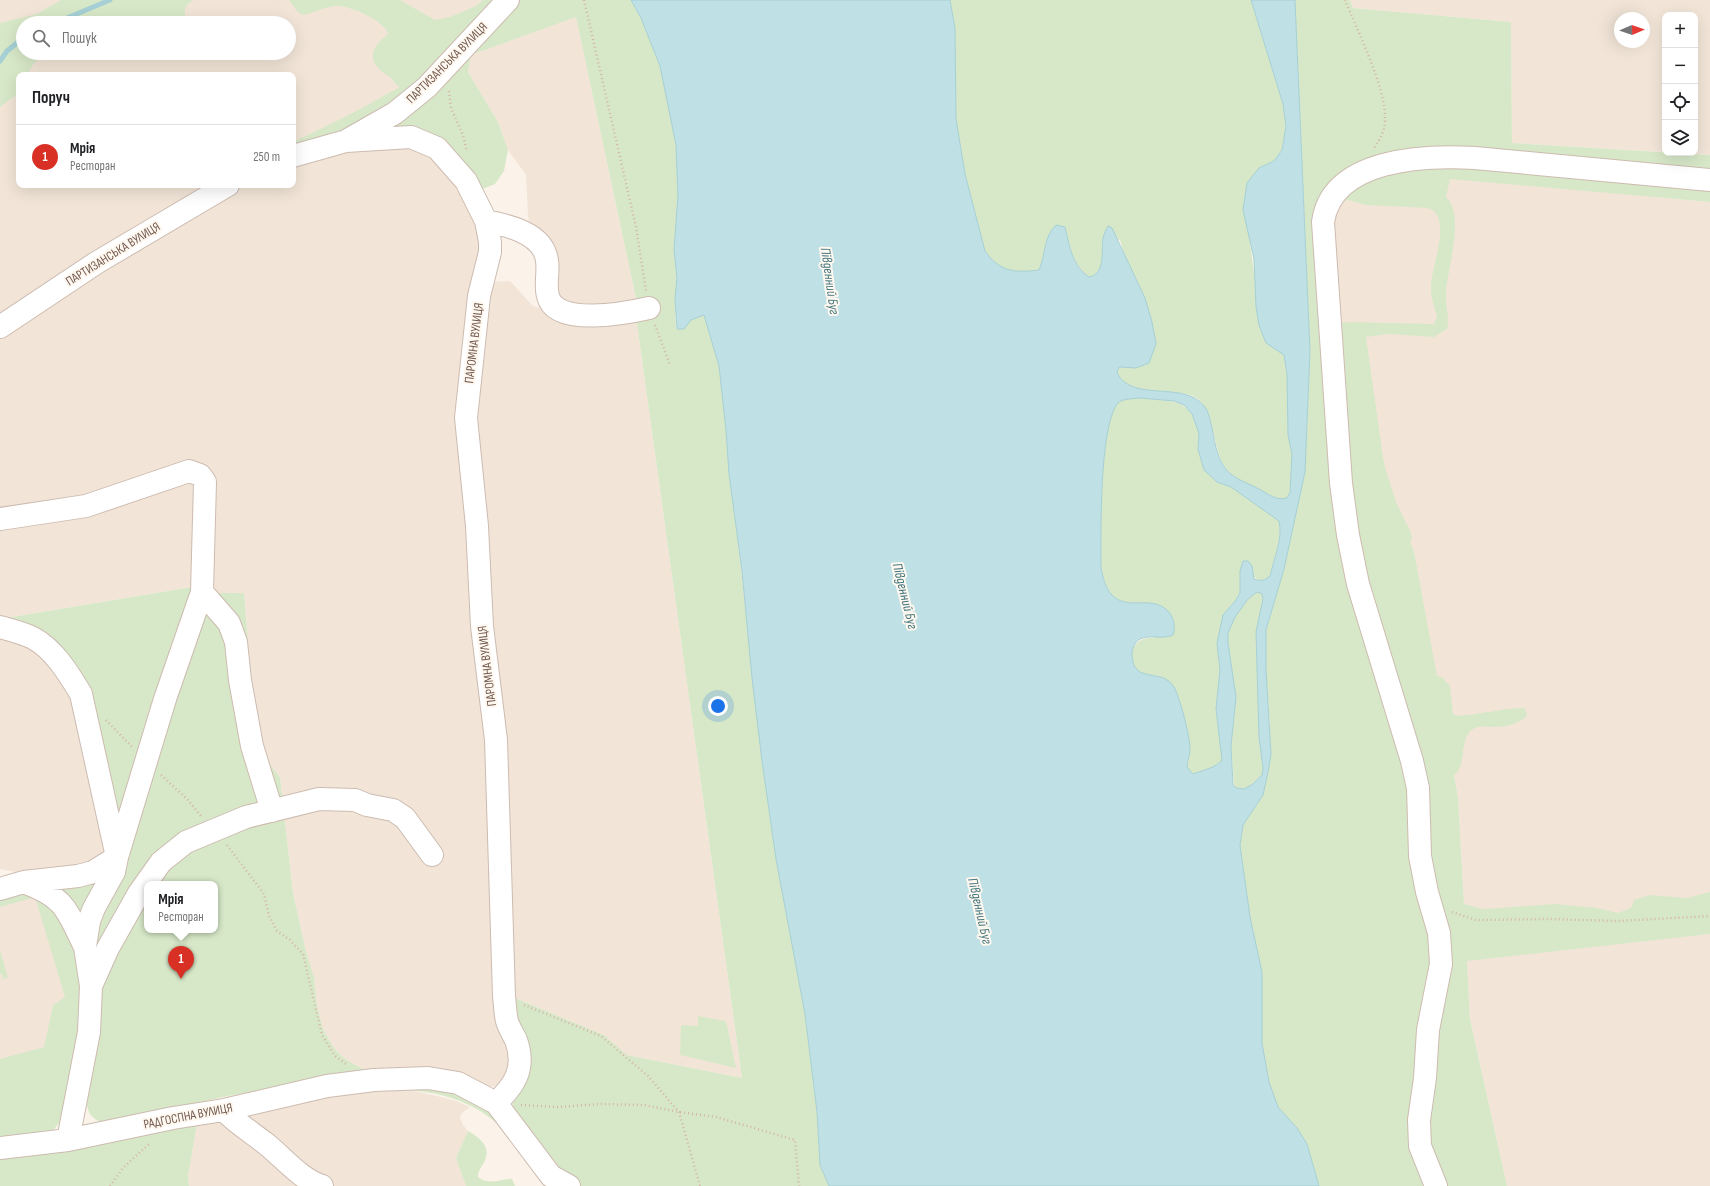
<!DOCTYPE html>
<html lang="uk">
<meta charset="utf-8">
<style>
body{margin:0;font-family:"Sofia Sans Condensed",sans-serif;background:#f6f6f6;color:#202124}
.controls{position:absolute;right:12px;top:12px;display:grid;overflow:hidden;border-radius:8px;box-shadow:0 4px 16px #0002}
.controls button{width:36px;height:36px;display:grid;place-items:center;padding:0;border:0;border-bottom:1px solid #e0e0e0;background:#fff;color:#202124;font:20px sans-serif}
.compass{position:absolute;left:1614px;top:12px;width:36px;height:36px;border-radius:50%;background:#fff;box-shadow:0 4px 16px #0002;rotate:88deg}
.you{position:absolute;left:718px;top:706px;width:14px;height:14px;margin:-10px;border:3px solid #fff;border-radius:50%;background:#1a73e8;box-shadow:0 0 0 6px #1a73e833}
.badge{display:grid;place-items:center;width:26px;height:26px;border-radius:50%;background:#d93025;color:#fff;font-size:13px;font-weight:700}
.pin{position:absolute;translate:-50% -33px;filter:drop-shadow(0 1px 2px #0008)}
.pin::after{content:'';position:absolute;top:21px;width:14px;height:12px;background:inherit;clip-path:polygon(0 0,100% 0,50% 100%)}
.popup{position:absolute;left:144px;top:881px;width:74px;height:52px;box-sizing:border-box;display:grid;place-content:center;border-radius:8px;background:#fff;filter:drop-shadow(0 1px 3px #0005);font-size:13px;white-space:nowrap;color:#757577}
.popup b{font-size:15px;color:#202124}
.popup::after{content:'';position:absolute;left:50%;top:100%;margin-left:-8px;border:8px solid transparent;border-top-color:#fff}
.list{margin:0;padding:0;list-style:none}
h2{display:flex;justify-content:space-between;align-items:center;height:52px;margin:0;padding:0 16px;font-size:17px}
h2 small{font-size:13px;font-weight:400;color:#757577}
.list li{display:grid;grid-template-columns:26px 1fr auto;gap:12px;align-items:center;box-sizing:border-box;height:64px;padding:0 16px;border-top:1px solid #e0e0e0}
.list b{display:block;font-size:15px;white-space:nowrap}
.list p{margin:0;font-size:13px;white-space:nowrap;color:#757577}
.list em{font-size:13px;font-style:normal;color:#757577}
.icon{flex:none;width:22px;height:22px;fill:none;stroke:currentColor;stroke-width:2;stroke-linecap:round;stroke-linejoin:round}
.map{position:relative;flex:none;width:1710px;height:1186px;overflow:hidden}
.search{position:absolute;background:#fff;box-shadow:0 4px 16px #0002;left:16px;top:16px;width:280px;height:44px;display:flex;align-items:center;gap:10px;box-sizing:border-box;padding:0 14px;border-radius:22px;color:#757577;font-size:15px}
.panel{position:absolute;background:#fff;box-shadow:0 4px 16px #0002;left:16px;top:72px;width:280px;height:116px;border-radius:8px}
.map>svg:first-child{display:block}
</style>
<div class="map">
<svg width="1710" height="1186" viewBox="0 0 1710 1186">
<rect width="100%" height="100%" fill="#fbf3ea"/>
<!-- residential -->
<path fill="#f2e5d8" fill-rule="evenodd" d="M 0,0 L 505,0 L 441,66 L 293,151 L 293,75 L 19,75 L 19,185 L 218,185 L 0,320 ZM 23,23 L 289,23 L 289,53 L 23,53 Z
M 1350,0 L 1710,0 L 1710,155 L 1683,153 L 1695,153 L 1695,15 L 1665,15 L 1665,152 L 1512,143 L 1511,22 L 1353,8 ZM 1620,18 L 1644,18 L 1644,42 L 1620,42 Z
M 576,16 L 638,308 L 560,307 L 530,226 L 528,216 L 526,175 L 508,150 L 498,122 L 468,72 L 471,55 Z
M 422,146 L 458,180 L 479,234 L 478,274 L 468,346 L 485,698 L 515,1072 L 497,1087 L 363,1069 L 345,1059 L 334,1048 L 323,1029 L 317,1006 L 314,977 L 306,953 L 293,893 L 280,777 L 257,749 L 244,593 L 211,593 L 209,474 L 0,515 L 0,334 L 121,257 L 245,185 L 293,185 L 293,164 L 335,151 Z
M 1450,178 L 1710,202 L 1710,1186 L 1507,1186 L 1470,1019 L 1458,797 L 1414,551 L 1388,498 L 1336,330 L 1332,206 L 1348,200 L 1444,201 Z
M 510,281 L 533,306 L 564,316 L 636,317 L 742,1078 L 627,1055 L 604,1035 L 508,995 L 473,451 L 491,282 Z
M 196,478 L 198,586 L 0,619 L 0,524 Z
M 0,631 L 42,650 L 81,710 L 106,854 L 98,865 L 22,873 L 0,869 Z
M 39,890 L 85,977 L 0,1143 L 0,892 Z
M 388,1089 L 414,1091 L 437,1096 L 456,1101 L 470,1107 L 463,1112 L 460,1117 L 463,1125 L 468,1131 L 456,1158 L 466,1186 L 189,1186 L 188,1176 L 197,1124 L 299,1099 Z"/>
<!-- green -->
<path fill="#d7e8c8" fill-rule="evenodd" d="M 61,0 L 193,0 C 183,6 184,12 186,23 L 135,22 L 23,23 L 23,53 L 48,53 L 34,63 L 27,75 L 19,75 L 19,93 L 0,107 L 0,23 L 37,14 Z
M 289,0 L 400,0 L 435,20 L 450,17 L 476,6 L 483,0 L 631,0 L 641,18 L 660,66 L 676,145 L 678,195 L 674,250 L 677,278 L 675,299 L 676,329 L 684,329 L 691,320 L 704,315 L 719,366 L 762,761 L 776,859 L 805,1014 L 817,1112 L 820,1165 L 829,1186 L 581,1186 L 560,1168 L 514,1108 L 512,1102 L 508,995 L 604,1035 L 627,1055 L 742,1078 L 636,317 L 638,308 L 576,17 L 471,55 L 468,72 L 498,122 L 508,150 L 504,171 L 495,184 L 480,190 L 446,147 L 293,151 L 293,142 L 347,116 L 400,87 C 394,85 395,80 390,77 C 378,70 366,59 377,45 C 380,40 385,38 388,33 C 384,21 347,4 335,6 C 323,7 313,14 302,15 L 297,11 Z
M 950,0 L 1251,0 L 1283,104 L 1286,126 L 1282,149 L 1274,161 L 1259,168 L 1250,243 L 1255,280 L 1256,307 L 1284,355 L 1287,374 L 1288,435 L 1292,454 L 1290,493 L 1287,498 L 1281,499 L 1273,497 C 1257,487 1232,481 1223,464 C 1213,446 1213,404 1193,396 C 1170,387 1130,399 1117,373 L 1119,367 L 1136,368 L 1145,298 L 1126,260 L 1120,240 L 1103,236 C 1102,249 1106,274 1089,277 C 1074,267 1069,245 1065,227 L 1046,241 L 1043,262 L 1039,270 C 1014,273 1000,272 985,251 L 965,174 L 956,119 L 955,28 Z
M 1295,0 L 1350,0 L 1353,8 L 1511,22 L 1512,143 L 1710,155 L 1710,176 L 1413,162 L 1710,183 L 1710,202 L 1450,179 L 1446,197 C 1466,215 1447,269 1446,293 C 1445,305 1450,317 1447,329 L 1434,337 L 1389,334 L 1366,337 L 1384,464 L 1396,502 L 1411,533 L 1412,540 L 1410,542 L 1414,551 L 1437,676 L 1442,677 L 1450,686 L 1453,713 L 1456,716 C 1478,715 1503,708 1524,708 L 1527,713 L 1526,717 C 1517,724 1506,727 1494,727 C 1487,727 1479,725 1473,729 C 1458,739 1468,765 1454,775 L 1458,797 L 1464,904 L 1483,909 L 1555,904 L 1597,908 L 1618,913 L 1631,908 L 1634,900 L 1650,895 L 1687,898 L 1710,892 L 1710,934 L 1467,961 L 1470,1019 L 1507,1186 L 1319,1186 L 1307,1144 L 1297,1128 L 1278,1107 L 1269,1082 L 1262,1043 L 1262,972 L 1250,917 L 1240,845 L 1243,825 L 1263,795 L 1270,726 L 1266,670 L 1266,630 L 1284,569 L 1307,431 L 1310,351 ZM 1348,200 L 1366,205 L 1428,208 C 1453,216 1432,265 1431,284 C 1430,295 1434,306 1437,317 L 1434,324 L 1351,322 L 1340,323 L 1332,206 Z
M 1140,398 C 1170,402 1189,396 1199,431 C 1200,437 1197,444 1198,450 C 1202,460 1211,472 1217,482 L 1231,487 L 1273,516 L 1279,521 C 1282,540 1274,558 1270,576 L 1265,580 L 1259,581 L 1253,576 L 1252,566 L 1240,571 L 1240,593 L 1236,600 L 1230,606 L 1218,655 L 1220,670 L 1216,709 L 1222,760 C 1215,769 1203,770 1193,774 L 1187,767 L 1190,749 L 1180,705 L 1155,675 C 1149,675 1142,675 1137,671 C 1123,656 1136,635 1154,638 L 1151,603 C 1118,604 1109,602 1101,568 C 1101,534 1099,429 1117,404 C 1122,398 1133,398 1140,398 Z
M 198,586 L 211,593 L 244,593 L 257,749 L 280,777 L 293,893 L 306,952 L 314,977 L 317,1006 L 323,1029 L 334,1048 L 345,1059 L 363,1069 L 379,1073 L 283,1086 L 223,1097 L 109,1124 C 89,1120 87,1112 86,1094 L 96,1000 L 50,888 L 98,865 L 106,854 L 86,727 L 57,668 L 0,619 ZM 147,884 L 215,884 L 215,930 L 147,930 Z
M 1257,592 L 1262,594 L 1263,599 L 1256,632 L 1259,737 L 1263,768 L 1262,775 L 1253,784 L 1244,789 L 1236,788 L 1234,785 L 1231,746 L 1236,697 L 1228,643 L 1228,633 L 1235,617 L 1248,599 Z
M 12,890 L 53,898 L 82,955 L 86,1013 L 65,1115 L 52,1132 L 0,1143 L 0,1059 L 44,1047 L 53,1005 L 65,997 L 35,897 L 0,907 L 0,892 Z
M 0,950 L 8,978 L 3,979 L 2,974 L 0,974 Z
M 698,1016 L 726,1021 L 736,1068 L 680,1055 L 681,1025 L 698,1026 Z
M 370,1086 L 449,1090 L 487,1106 L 554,1186 L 544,1186 C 530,1166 513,1137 494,1121 C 436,1074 355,1091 289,1105 C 259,1111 228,1118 197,1124 L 188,1176 L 189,1186 L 0,1186 L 0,1150 Z
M 468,1131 C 477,1136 490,1145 486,1157 C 484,1166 478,1168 478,1177 C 488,1186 501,1179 512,1179 L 515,1186 L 466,1186 L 456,1158 Z"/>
<!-- water -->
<path fill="#bfe0e4" stroke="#a6d0d5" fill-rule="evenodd" d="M 631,0 L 950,0 L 955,28 L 956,119 L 965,174 L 985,251 C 1000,272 1014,273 1039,270 C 1046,255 1043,237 1056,225 L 1065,227 C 1069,245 1073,267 1089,277 C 1106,274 1101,251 1103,238 C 1104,234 1106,230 1108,226 L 1112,228 L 1145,298 L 1152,322 L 1156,344 L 1149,363 L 1136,368 L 1119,367 L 1117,373 C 1132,403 1184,380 1204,406 C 1209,411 1210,421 1212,428 C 1215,444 1218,465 1232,475 C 1240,481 1250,484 1259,489 C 1269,494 1275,501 1287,498 L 1290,493 L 1292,454 L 1288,435 L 1287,374 L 1284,355 L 1266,343 L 1259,325 L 1256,307 L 1254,259 L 1243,210 L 1247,183 L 1259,168 L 1274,161 L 1282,150 L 1286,126 L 1283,104 L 1251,0 L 1295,0 L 1310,351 L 1305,472 L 1284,569 L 1266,630 L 1266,670 L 1271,754 L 1268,772 L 1263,795 L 1243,825 L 1240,845 L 1250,917 L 1262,972 L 1262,1043 L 1269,1082 L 1278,1107 L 1297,1128 L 1307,1144 L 1319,1186 L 829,1186 L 820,1165 L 817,1112 L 805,1014 L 776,859 L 762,761 L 752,678 L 742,571 L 729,474 L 726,430 L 719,366 L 704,315 L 691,320 L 684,329 L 677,329 L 675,299 L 677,278 L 674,250 L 678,195 L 676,145 L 660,66 L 641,18 ZM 1140,398 L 1174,401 L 1184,405 L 1192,414 L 1199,433 L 1198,449 L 1204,470 L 1217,482 L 1231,487 L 1279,521 C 1283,539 1274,558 1270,576 C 1265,580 1261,582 1254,579 L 1252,566 L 1248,561 L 1243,561 L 1240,571 L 1240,593 L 1236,600 L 1223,615 L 1217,643 L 1220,670 L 1216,709 L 1222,760 C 1216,768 1203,770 1193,774 L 1187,767 C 1187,761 1190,755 1190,749 C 1190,736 1180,698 1174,687 C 1162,667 1133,685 1132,655 C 1132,649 1134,643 1140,639 C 1150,634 1162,640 1173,635 C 1178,618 1167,604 1149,603 C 1135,602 1122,606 1111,594 C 1105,587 1103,577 1101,568 C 1101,534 1099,430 1117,404 C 1122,398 1133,399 1140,398 ZM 1257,592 L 1262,594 L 1263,599 L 1256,632 L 1259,737 L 1263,768 L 1262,775 L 1253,784 L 1244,789 L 1236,788 L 1233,785 L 1231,746 L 1236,697 L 1228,643 L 1228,633 L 1235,617 L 1248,599 Z"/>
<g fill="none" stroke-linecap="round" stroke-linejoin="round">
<!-- stream -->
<path stroke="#a6d0d5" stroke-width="5" d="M 55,23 L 110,0
M 0,61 L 7,51 L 23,38"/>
<defs>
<path id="minor" d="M 346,141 L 411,137 L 437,148 L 466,181 L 486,221 L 490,242 L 490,252 L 479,296 L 466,418 L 477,526 L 482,626 L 496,740 L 504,996 C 505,1004 505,1013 507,1021 C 509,1028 513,1034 516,1040 C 526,1068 515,1085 496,1103
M 293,156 L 346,141 L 395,113 L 427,87 L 508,0
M 486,221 C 506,225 537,232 545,253 C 551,267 544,282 548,296 C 555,327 627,313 649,308
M 0,327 L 96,263 L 228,185
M 0,519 L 86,506 L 189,471 L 200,475 L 205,482 L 202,592 L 165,699 L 117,857 L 114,872 L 94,908 L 89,921 L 85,947 L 91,986 L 89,1032 L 68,1140
M 202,592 L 229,623 L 236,642 L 240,680 L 252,746 L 272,811
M 0,627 C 11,630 23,633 33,638 C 54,649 69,674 81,694 L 117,857 L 93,872 L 78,876 L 24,882 L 0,889
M 26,883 C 66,898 67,911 85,947
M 91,986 L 108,948 L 139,893 L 161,862 L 186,842 L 246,817 L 319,799 L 355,800 L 367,805 L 393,810 L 405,818 L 432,855
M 224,1110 C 236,1123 251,1132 265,1143 C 283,1157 300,1179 322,1186
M 0,1148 L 68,1140 L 173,1118 L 224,1110 L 327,1086 L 374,1080 L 428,1078 L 458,1083 L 496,1103 L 551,1176 L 569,1186
M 1436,1186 L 1420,1146 L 1419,1120 L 1425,1078 L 1428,1030 L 1441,964 L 1439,933 L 1427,892 L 1420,856 L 1418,788 L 1412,761 L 1358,584 L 1348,535 L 1341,483 L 1323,222 C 1332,158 1425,155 1475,158 L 1710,180"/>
</defs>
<!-- minor casing -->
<use href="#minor" stroke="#cdbbb0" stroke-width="24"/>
<!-- path -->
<path stroke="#d4b5a6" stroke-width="2.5" stroke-dasharray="1 3" stroke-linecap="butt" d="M 584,0 L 636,227 L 646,291
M 1345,0 C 1357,30 1387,90 1385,120 C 1385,131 1380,139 1374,148
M 449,91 L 451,108 L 463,135 L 467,152
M 655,325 L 670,365
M 106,720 L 132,747
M 161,775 L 187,799 L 201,816
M 227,845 L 264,894 L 269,916 L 277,931 L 290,940 L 303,954 L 322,1035 L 335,1056 L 346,1064
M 1452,912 L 1476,920 L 1548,919 L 1618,921 L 1710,916
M 524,1005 L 601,1036 L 648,1076 L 679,1112 L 700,1186
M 521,1105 L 559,1107 L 599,1104 L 644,1105 L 679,1112 L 716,1117 L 795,1140 L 799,1186
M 110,1186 L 123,1168 L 150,1143"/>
<!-- minor -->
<use href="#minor" stroke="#fff" stroke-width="22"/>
</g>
<g text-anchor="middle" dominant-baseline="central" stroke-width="4" stroke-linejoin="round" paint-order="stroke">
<!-- street labels -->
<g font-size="13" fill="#745a4e" stroke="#fef8f0">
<text transform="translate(447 63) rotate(-45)">ПАРТИЗАНСЬКА ВУЛИЦЯ</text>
<text transform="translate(113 254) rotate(-32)">ПАРТИЗАНСЬКА ВУЛИЦЯ</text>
<text transform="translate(474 343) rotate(-83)">ПАРОМНА ВУЛИЦЯ</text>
<text transform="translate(487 666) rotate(-97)">ПАРОМНА ВУЛИЦЯ</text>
<text transform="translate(188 1116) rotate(-11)">РАДГОСПНА ВУЛИЦЯ</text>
</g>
<!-- water labels -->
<g font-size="14" font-style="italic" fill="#46787f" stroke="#fef8f0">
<text transform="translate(830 281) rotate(82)">Південний Буг</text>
<text transform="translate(905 596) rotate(76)">Південний Буг</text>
<text transform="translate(980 911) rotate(77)">Південний Буг</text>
</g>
</g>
</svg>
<div class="controls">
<button>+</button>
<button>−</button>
<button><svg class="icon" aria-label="locate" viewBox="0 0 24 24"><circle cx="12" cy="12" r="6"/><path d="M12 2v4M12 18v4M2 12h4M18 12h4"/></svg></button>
<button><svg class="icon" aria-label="layers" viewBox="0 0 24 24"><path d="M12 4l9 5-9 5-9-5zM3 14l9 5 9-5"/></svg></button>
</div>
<svg class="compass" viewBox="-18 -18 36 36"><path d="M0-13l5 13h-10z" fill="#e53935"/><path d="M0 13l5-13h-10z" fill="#757577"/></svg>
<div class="you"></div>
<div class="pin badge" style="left:181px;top:979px">1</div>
<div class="popup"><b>Мрія</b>Ресторан</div>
<div class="search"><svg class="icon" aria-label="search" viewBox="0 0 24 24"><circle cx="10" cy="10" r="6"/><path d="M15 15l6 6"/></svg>Пошук</div>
<section class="panel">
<h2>Поруч<small></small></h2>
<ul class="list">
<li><span class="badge">1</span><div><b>Мрія</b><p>Ресторан</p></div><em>250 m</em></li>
</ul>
</section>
</div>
